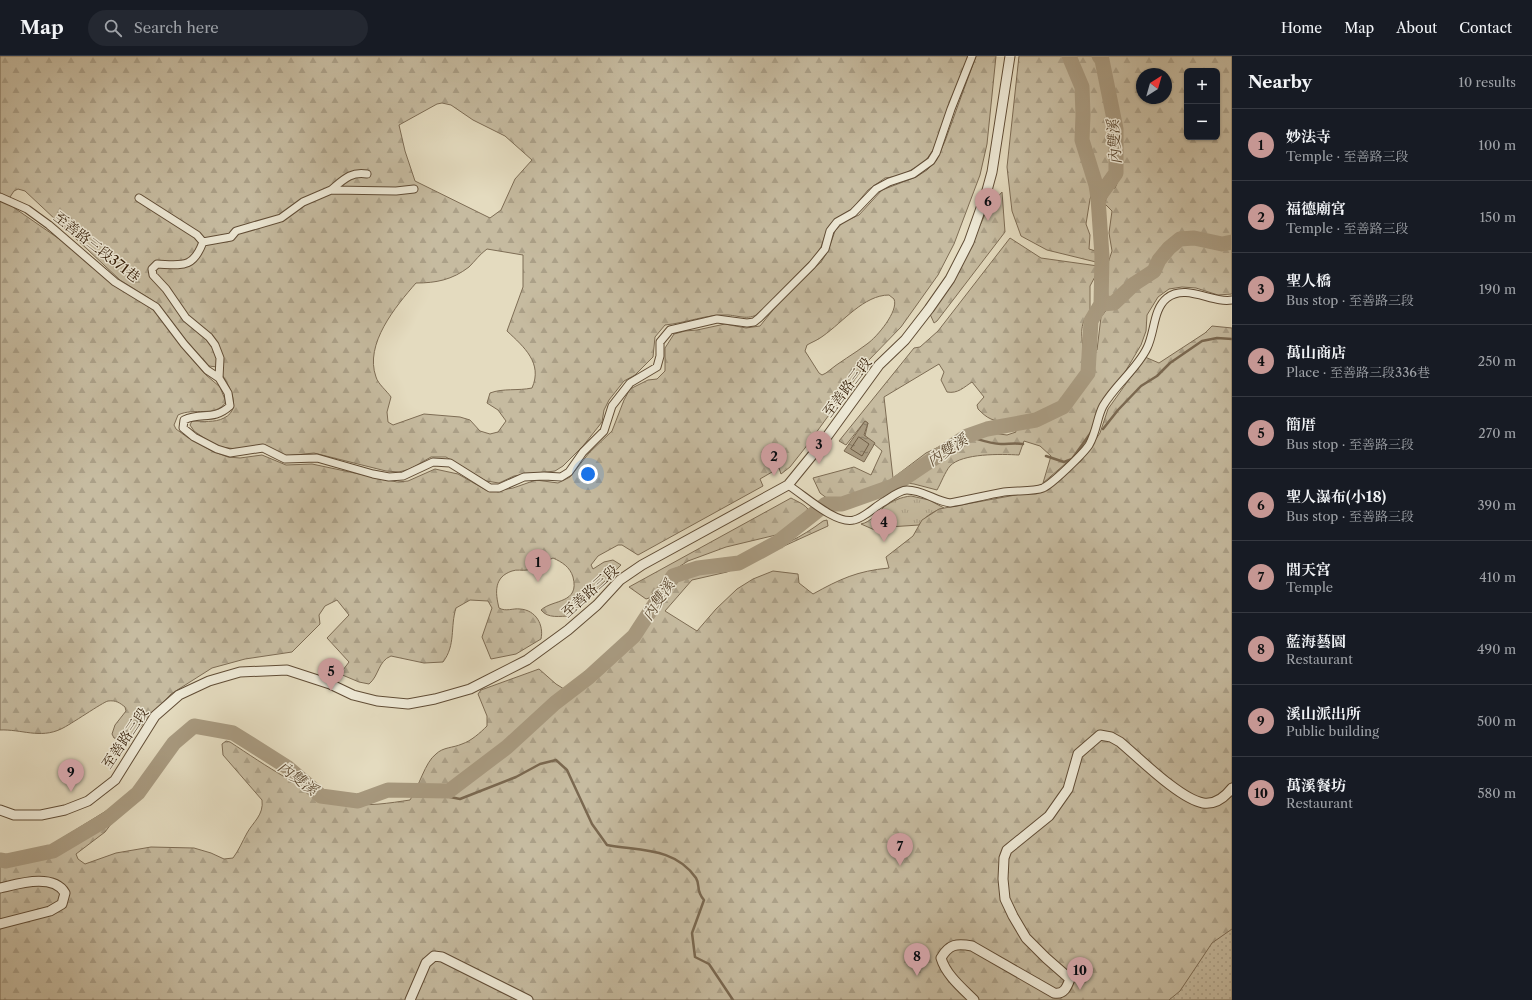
<!DOCTYPE html>
<meta charset="utf-8">
<style>
body{margin:0;font-family:"Libre Caslon Text","Noto Serif TC",serif;background:#242831;color:#f1f3f6}
.controls{position:absolute;right:12px;top:12px;display:grid;overflow:hidden;border-radius:6px;box-shadow:0 1px 3px #0004}
.controls button{width:36px;height:36px;display:grid;place-items:center;padding:0;border:0;border-bottom:1px solid #363941;background:#171b24;color:#f1f3f6;font:20px sans-serif}
.compass{position:absolute;left:1136px;top:12px;width:36px;height:36px;border-radius:50%;background:#171b24;box-shadow:0 1px 3px #0004;rotate:37deg}
.you{position:absolute;left:588px;top:418px;width:14px;height:14px;margin:-10px;border:3px solid #fff;border-radius:50%;background:#1a73e8;box-shadow:0 0 0 6px #1a73e833}
.badge{display:grid;place-items:center;width:26px;height:26px;border-radius:50%;background:#c59692;color:#111;font-size:13px;font-weight:700}
.pin{position:absolute;translate:-50% -33px;filter:drop-shadow(0 1px 2px #0008)}
.pin::after{content:'';position:absolute;top:21px;width:14px;height:12px;background:inherit;clip-path:polygon(0 0,100% 0,50% 100%)}
.list{margin:0;padding:0;list-style:none}
h2{display:flex;justify-content:space-between;align-items:center;height:52px;margin:0;padding:0 16px;font-size:17px}
h2 small{font-size:13px;font-weight:400;color:#9ea1a6}
.list li{display:grid;grid-template-columns:26px 1fr auto;gap:12px;align-items:center;box-sizing:border-box;height:72px;padding:0 16px;border-top:1px solid #363941}
.list b{display:block;font-size:15px;white-space:nowrap}
.list p{margin:0;font-size:13px;white-space:nowrap;color:#9ea1a6}
.list em{font-size:13px;font-style:normal;color:#9ea1a6}
.icon{flex:none;width:22px;height:22px;fill:none;stroke:currentColor;stroke-width:2;stroke-linecap:round;stroke-linejoin:round}
.map{position:relative;flex:none;width:1232px;height:944px;overflow:hidden}
header{display:flex;align-items:center;gap:24px;box-sizing:border-box;height:56px;padding:0 20px;background:#171b24;border-bottom:1px solid #363941}
header strong{font-size:19px}
nav{display:flex;gap:22px;margin-inline-start:auto;font-size:14px}
.search{width:280px;height:36px;background:#242831;display:flex;align-items:center;gap:10px;box-sizing:border-box;padding:0 14px;border-radius:22px;color:#9ea1a6;font-size:15px}
main{display:flex}
aside{flex:1;background:#171b24}
.map>svg:first-child{display:block}
</style>
<header>
<strong>Map</strong>
<div class="search"><svg class="icon" aria-label="search" viewBox="0 0 24 24"><circle cx="10" cy="10" r="6"/><path d="M15 15l6 6"/></svg>Search here</div>
<nav><a>Home</a><a>Map</a><a>About</a><a>Contact</a></nav>
</header>
<main>
<div class="map">
<svg width="1232" height="944" viewBox="0 0 1232 944">
<defs>
<pattern id="grass-tufts" width="24" height="20" patternUnits="userSpaceOnUse"><rect width="24" height="20" fill="#c6bba0"/><path d="M3 7l-1-3M5 7V3M7 7l1-3M15 17l-1-3M17 17v-4M19 17l1-3" fill="none" stroke="#aba088"/></pattern>
<pattern id="forest-firs" width="22" height="20" patternUnits="userSpaceOnUse"><rect width="22" height="20" fill="#c6bba0"/><path d="M5 1l3.5 6h-7zM16 11l3.5 6h-7z" fill="#aba088"/></pattern>
<pattern id="park-dots" width="8" height="8" patternUnits="userSpaceOnUse"><rect width="8" height="8" fill="#c6bba0"/><path d="M2 2h.1M6 6h.1" fill="none" stroke="#aba088" stroke-width="1.8" stroke-linecap="round"/></pattern>
<pattern id="water-ripples" width="26" height="14" patternUnits="userSpaceOnUse"><rect width="26" height="14" fill="#a89a80"/><path d="M2 4q2-2 4 0t4 0M15 11q2-2 4 0t4 0" fill="none" stroke="#8a7d67"/></pattern>
</defs>
<rect width="100%" height="100%" fill="#e4dbbf"/>
<filter id="stains"><feTurbulence type="fractalNoise" baseFrequency=".005" numOctaves="4"/><feColorMatrix values="0 0 0 0 .2 0 0 0 0 .09 0 0 0 0 .02 0 0 0 .5 -.17"/></filter>
<radialGradient id="worn" r=".72"><stop offset=".6" stop-color="#630" stop-opacity="0"/><stop offset="1" stop-color="#630" stop-opacity=".3"/></radialGradient>
<!-- grass -->
<path fill="url(#grass-tufts)" stroke="#7d6c54" d="M 911,440 L 929,444 L 944,452 C 935,454 924,461 919,469 L 889,471 L 877,475 L 861,468 C 871,466 877,457 884,451 C 892,445 901,441 911,440 Z"/>
<!-- forest -->
<path fill="url(#forest-firs)" stroke="#7d6c54" fill-rule="evenodd" d="M 0,0 L 970,0 L 933,94 L 924,107 L 900,120 L 885,122 L 868,134 L 852,153 L 834,164 L 828,171 L 821,191 L 815,200 L 761,256 C 749,265 741,260 728,259 C 707,258 686,267 665,269 L 655,281 L 653,301 L 635,319 L 624,325 L 609,344 L 604,354 L 602,366 L 583,390 L 563,410 L 555,415 L 514,420 L 499,427 L 486,425 L 446,401 L 431,401 L 410,413 L 399,416 L 386,415 L 314,397 L 285,400 L 272,394 L 236,393 L 221,391 L 207,384 L 194,375 L 190,369 L 192,365 C 202,365 215,367 224,362 C 245,352 226,324 217,311 L 209,310 L 185,283 L 162,253 L 152,244 L 120,224 L 25,135 L 18,133 L 14,135 L 10,141 L 13,151 L 68,189 L 89,209 L 156,256 L 184,294 L 206,319 L 220,331 L 226,346 C 215,362 194,351 178,359 L 174,369 L 176,373 L 187,381 L 212,395 L 228,401 L 240,402 L 262,399 L 286,409 L 312,408 L 397,426 L 408,425 L 435,413 L 458,418 L 486,434 L 496,435 L 513,432 L 536,424 L 558,427 L 570,421 L 589,397 L 612,375 L 624,344 L 630,333 L 648,324 L 657,323 L 665,315 L 665,292 L 674,278 L 685,275 L 697,274 L 725,268 L 746,272 L 760,270 L 781,244 L 821,206 L 828,195 L 835,175 L 843,166 L 859,159 L 882,134 L 916,121 L 927,114 L 936,105 L 945,85 L 976,0 L 996,0 L 987,88 L 980,119 L 954,188 L 938,219 L 901,271 L 868,305 L 805,392 L 790,411 L 781,418 L 779,412 L 760,423 L 763,430 L 638,499 L 622,489 L 618,489 L 598,500 L 591,509 L 593,513 L 604,506 L 613,504 L 621,509 L 570,560 C 560,560 548,563 541,554 C 553,543 580,548 573,521 C 570,511 562,506 553,502 C 546,505 532,513 527,514 C 522,515 517,513 512,515 C 494,521 495,536 499,552 C 506,556 513,552 520,553 C 536,554 544,569 541,583 L 516,598 L 491,603 L 482,581 L 492,552 L 488,545 L 470,544 L 456,552 C 450,571 456,589 443,606 L 424,607 L 391,600 C 378,605 379,620 369,628 L 359,626 L 340,618 L 349,606 L 327,582 L 349,559 L 337,544 L 325,550 L 319,559 L 320,568 L 292,596 L 245,603 L 212,612 L 171,638 L 132,679 L 122,684 L 114,682 L 112,678 L 115,669 L 126,655 L 125,651 C 120,647 116,644 108,645 C 103,646 70,669 61,673 C 40,683 21,673 0,674 ZM 442,47 L 451,49 L 473,64 L 505,80 L 532,104 L 515,123 L 501,154 L 490,162 L 415,125 L 405,95 L 399,69 L 437,48 ZM 487,193 L 523,199 L 523,231 L 507,275 C 524,291 543,307 532,332 C 518,335 503,332 490,337 L 487,347 L 498,354 L 506,365 L 498,376 L 490,378 L 480,375 L 470,364 L 460,361 L 424,358 L 393,369 L 388,366 L 387,356 L 391,341 C 387,335 378,328 376,321 C 364,288 396,250 416,227 C 436,227 452,224 469,211 C 475,205 480,198 487,193 ZM 889,239 L 894,243 C 899,255 877,281 867,288 C 854,298 839,306 826,317 L 822,319 L 819,317 L 805,295 L 807,289 C 812,286 818,284 823,280 C 843,266 864,239 889,239 Z
M 1019,0 L 1232,0 L 1232,238 L 1218,239 L 1196,232 L 1182,231 L 1169,233 L 1158,241 L 1147,259 L 1146,275 L 1141,289 L 1122,321 L 1099,350 L 1096,366 L 1088,381 L 1073,401 L 1043,427 L 1051,400 L 1040,390 L 1024,385 L 1019,399 C 1002,398 962,397 950,410 C 945,416 941,427 937,434 L 914,428 L 899,426 L 885,432 L 835,444 L 828,443 L 820,437 L 813,422 L 854,411 L 871,419 L 882,395 L 865,380 L 868,367 L 865,365 L 846,389 L 839,385 L 914,292 L 920,291 L 938,275 L 1010,182 L 1041,202 L 1098,210 L 1098,215 L 1090,230 L 1090,255 C 1078,270 1082,280 1084,298 L 1097,294 L 1101,261 L 1108,252 L 1107,210 L 1112,195 L 1109,177 L 1112,155 L 1104,147 L 1111,133 L 1115,132 L 1120,121 L 1116,117 L 1099,127 L 1093,134 L 1090,143 L 1086,168 L 1090,179 L 1089,193 L 1099,196 L 1096,206 L 1047,194 L 1021,180 L 1012,155 L 1007,111 ZM 1187,15 L 1217,15 L 1217,81 L 1187,81 ZM 1142,18 L 1166,18 L 1166,42 L 1142,42 ZM 939,308 L 944,316 L 941,324 L 947,336 C 958,338 964,331 972,326 L 984,341 L 977,349 L 978,353 C 982,357 986,361 991,363 C 1001,368 1013,364 1016,376 L 1007,379 L 977,375 L 968,377 L 926,397 L 893,422 L 884,341 Z
M 1002,136 L 1005,176 L 937,265 L 934,267 L 930,258 L 958,217 L 988,152 Z
M 1212,270 L 1232,272 L 1232,944 L 0,944 L 0,800 L 33,794 L 51,789 L 106,755 L 113,753 L 117,760 L 105,776 L 76,798 L 78,803 L 85,808 L 116,797 L 151,791 L 194,792 L 211,797 L 224,803 L 233,802 C 239,794 242,786 247,777 C 253,766 264,759 262,744 L 223,699 L 222,688 L 226,685 L 230,686 C 265,709 306,738 346,747 C 366,751 390,747 410,744 C 419,731 425,706 436,698 C 443,691 453,692 462,688 C 471,685 480,677 487,670 L 487,660 L 478,638 L 481,634 L 539,613 L 556,628 L 572,638 L 580,633 C 599,617 619,602 635,585 C 654,564 670,527 694,512 C 712,500 733,503 753,499 C 778,493 802,481 823,465 L 827,464 L 828,470 L 727,516 L 692,524 L 665,555 L 697,575 L 716,553 L 737,533 L 753,523 L 773,515 L 798,518 L 799,527 L 813,538 C 840,523 857,515 889,512 L 886,501 L 913,480 L 922,464 L 939,453 L 1043,434 L 1081,405 L 1100,377 L 1108,353 L 1145,301 L 1159,307 L 1205,277 Z
M 791,442 C 798,446 810,450 810,459 L 776,479 L 726,491 L 688,505 L 671,516 L 649,542 L 646,543 L 629,531 Z"/>
<!-- park -->
<path fill="url(#park-dots)" stroke="#7d6c54" d="M 1232,873 L 1232,944 L 1169,944 L 1180,935 L 1212,887 Z"/>
<!-- water -->
<path fill="url(#water-ripples)" stroke="#7a6850" d="M 865,365 L 868,367 L 864,379 L 875,387 L 864,406 L 844,395 Z"/>
<g fill="none" stroke-linecap="round" stroke-linejoin="round">
<!-- shore -->
<path stroke="#6e5c44" stroke-width="1" d="M 859,381 L 869,388 L 862,400 L 851,393 Z"/>
<!-- stream -->
<path stroke="#7a6850" stroke-width="2.5" d="M 1103,373 L 1118,354 L 1141,330 L 1157,320 L 1170,307 L 1202,285 L 1217,282 L 1232,283
M 967,380 C 978,383 990,388 1001,388 C 1009,388 1015,387 1023,388
M 1046,400 L 1064,406 L 1072,403 L 1092,375
M 416,734 L 460,743 L 516,721 L 540,708 L 556,704 L 567,714 L 592,768 L 607,789 C 639,795 675,791 696,822 C 701,830 695,834 704,844 L 692,877 L 695,901 L 709,908 L 733,944"/>
<!-- river -->
<path stroke="#a89a80" stroke-width="15" d="M 1069,0 L 1082,31 L 1083,59 L 1082,84 L 1096,129 L 1098,142
M 1101,248 L 1114,247 L 1134,228 L 1154,215 L 1159,204 L 1169,192 L 1180,183 L 1194,182 L 1222,188 L 1232,186
M 0,804 L 6,805 L 53,795 L 107,763 L 138,737 L 174,687 L 194,670 L 233,677 L 287,711 L 321,740 L 358,745 L 388,734 L 449,735 L 507,691 L 555,647 L 589,621 L 634,580 L 673,520 L 698,512 L 739,507 L 778,486 L 826,448 L 842,448 L 893,430 L 967,380 L 987,373 L 1036,364 L 1063,351 L 1088,317 L 1091,265 L 1101,248 L 1102,200 L 1098,142 L 1116,117 L 1116,73 L 1102,4 L 1099,0"/>
<defs>
<path id="minor" d="M 331,134 C 343,124 351,115 367,118
M 0,141 L 27,153 L 49,169 L 115,226 L 156,251 L 184,288 L 207,314 L 219,322 L 228,337 L 230,350 C 212,366 202,355 184,364 L 183,372 L 194,381 L 217,393 L 230,397 L 263,392 L 285,403 L 317,402 L 373,418 L 389,421 L 403,420 L 433,406 L 450,407 L 490,432 L 499,432 L 524,421 L 544,420 L 561,421 L 569,416 L 583,396 L 604,375 L 612,350 L 630,327 L 657,311 L 660,300 L 660,286 L 670,274 L 717,263 L 747,267 L 754,266 L 759,262 L 812,209 L 825,193 L 830,175 L 837,166 L 853,157 L 876,133 L 889,126 L 913,118 L 931,105 L 936,97 L 951,53 L 972,0
M 139,142 L 197,179 L 203,186
M 219,322 L 220,302 L 215,289 L 209,281 L 186,262 L 166,233 L 153,219 L 152,213 L 157,208 C 182,209 193,213 203,186 L 231,181 L 236,175 L 281,162 L 303,146 L 331,134 L 396,135 L 414,133
M 788,429 C 804,439 836,469 854,464 C 866,461 875,450 885,445 C 891,441 900,434 907,434 C 923,434 935,445 950,447 C 968,444 986,439 1004,436 C 1015,434 1033,436 1043,432 C 1052,428 1083,398 1089,389 C 1097,375 1097,361 1103,350 C 1115,329 1137,313 1147,292 C 1155,276 1153,253 1167,242 C 1186,227 1213,248 1232,244"/>
<path id="tertiary" d="M 0,754 L 14,759 L 41,759 L 65,754 L 88,745 L 115,724 L 155,660 L 179,639 L 209,625 L 240,616 L 287,614 L 330,628 L 353,639 L 377,645 L 408,648 L 435,643 L 470,633 L 527,604 L 568,574 L 597,549 L 620,524 L 642,509 L 788,429 L 823,386 L 879,309 L 905,284 L 929,253 L 950,223 L 969,186 L 986,138 L 992,116 L 1010,0
M 0,832 C 18,828 53,817 65,837 L 62,848 L 50,855 L 0,868
M 410,944 L 426,907 L 434,900 L 442,901 L 528,944
M 974,944 C 962,932 946,919 941,902 C 949,888 957,887 972,890 L 1054,937 C 1064,939 1067,931 1070,923 L 1046,902 L 1026,882 L 1013,860 L 1005,843 L 1003,823 L 1004,802 L 1007,794 L 1049,760 L 1068,733 L 1078,698 L 1100,679 L 1111,681 L 1120,686 C 1139,702 1180,743 1203,747 C 1216,749 1225,741 1232,732"/>
</defs>
<!-- minor casing -->
<use href="#minor" stroke="#604c35" stroke-width="9"/>
<!-- tertiary casing -->
<use href="#tertiary" stroke="#604c35" stroke-width="11"/>
<!-- minor -->
<use href="#minor" stroke="#ede8d5" stroke-width="7"/>
<!-- tertiary -->
<use href="#tertiary" stroke="#ede8d5" stroke-width="9"/>
</g>
<g text-anchor="middle" dominant-baseline="central" stroke-width="3" stroke-linejoin="round" paint-order="stroke">
<!-- street labels -->
<g font-size="14" fill="#341d07" stroke="#ede8d5">
<text transform="translate(97 191) rotate(38)">至善路三段371巷</text>
<text transform="translate(847 331) rotate(-53)">至善路三段</text>
<text transform="translate(590 535) rotate(-42)">至善路三段</text>
<text transform="translate(125 682) rotate(-56)">至善路三段</text>
</g>
<!-- water labels -->
<g font-size="15" font-style="italic" fill="#5d4931" stroke="#ede8d5">
<text transform="translate(1114 86) rotate(-94)">內雙溪</text>
<text transform="translate(947 394) rotate(-33)">內雙溪</text>
<text transform="translate(658 544) rotate(-56)">內雙溪</text>
<text transform="translate(298 722) rotate(37)">內雙溪</text>
</g>
</g>
<rect width="100%" height="100%" filter="url(#stains)"/>
<rect width="100%" height="100%" fill="url(#worn)"/>
</svg>
<div class="controls">
<button>+</button>
<button>−</button>
</div>
<svg class="compass" viewBox="-18 -18 36 36"><path d="M0-13l5 13h-10z" fill="#e53935"/><path d="M0 13l5-13h-10z" fill="#9ea1a6"/></svg>
<div class="you"></div>
<div class="pin badge" style="left:538px;top:526px">1</div>
<div class="pin badge" style="left:774px;top:420px">2</div>
<div class="pin badge" style="left:819px;top:408px">3</div>
<div class="pin badge" style="left:884px;top:486px">4</div>
<div class="pin badge" style="left:331px;top:635px">5</div>
<div class="pin badge" style="left:988px;top:165px">6</div>
<div class="pin badge" style="left:900px;top:810px">7</div>
<div class="pin badge" style="left:917px;top:920px">8</div>
<div class="pin badge" style="left:71px;top:736px">9</div>
<div class="pin badge" style="left:1080px;top:934px">10</div>
</div>
<aside>
<h2>Nearby<small>10 results</small></h2>
<ul class="list">
<li><span class="badge">1</span><div><b>妙法寺</b><p>Temple · 至善路三段</p></div><em>100 m</em></li>
<li><span class="badge">2</span><div><b>福德廟宮</b><p>Temple · 至善路三段</p></div><em>150 m</em></li>
<li><span class="badge">3</span><div><b>聖人橋</b><p>Bus stop · 至善路三段</p></div><em>190 m</em></li>
<li><span class="badge">4</span><div><b>萬山商店</b><p>Place · 至善路三段336巷</p></div><em>250 m</em></li>
<li><span class="badge">5</span><div><b>簡厝</b><p>Bus stop · 至善路三段</p></div><em>270 m</em></li>
<li><span class="badge">6</span><div><b>聖人瀑布(小18)</b><p>Bus stop · 至善路三段</p></div><em>390 m</em></li>
<li><span class="badge">7</span><div><b>閭天宮</b><p>Temple</p></div><em>410 m</em></li>
<li><span class="badge">8</span><div><b>藍海藝園</b><p>Restaurant</p></div><em>490 m</em></li>
<li><span class="badge">9</span><div><b>溪山派出所</b><p>Public building</p></div><em>500 m</em></li>
<li><span class="badge">10</span><div><b>萬溪餐坊</b><p>Restaurant</p></div><em>580 m</em></li>
</ul>
</aside>
</main>
